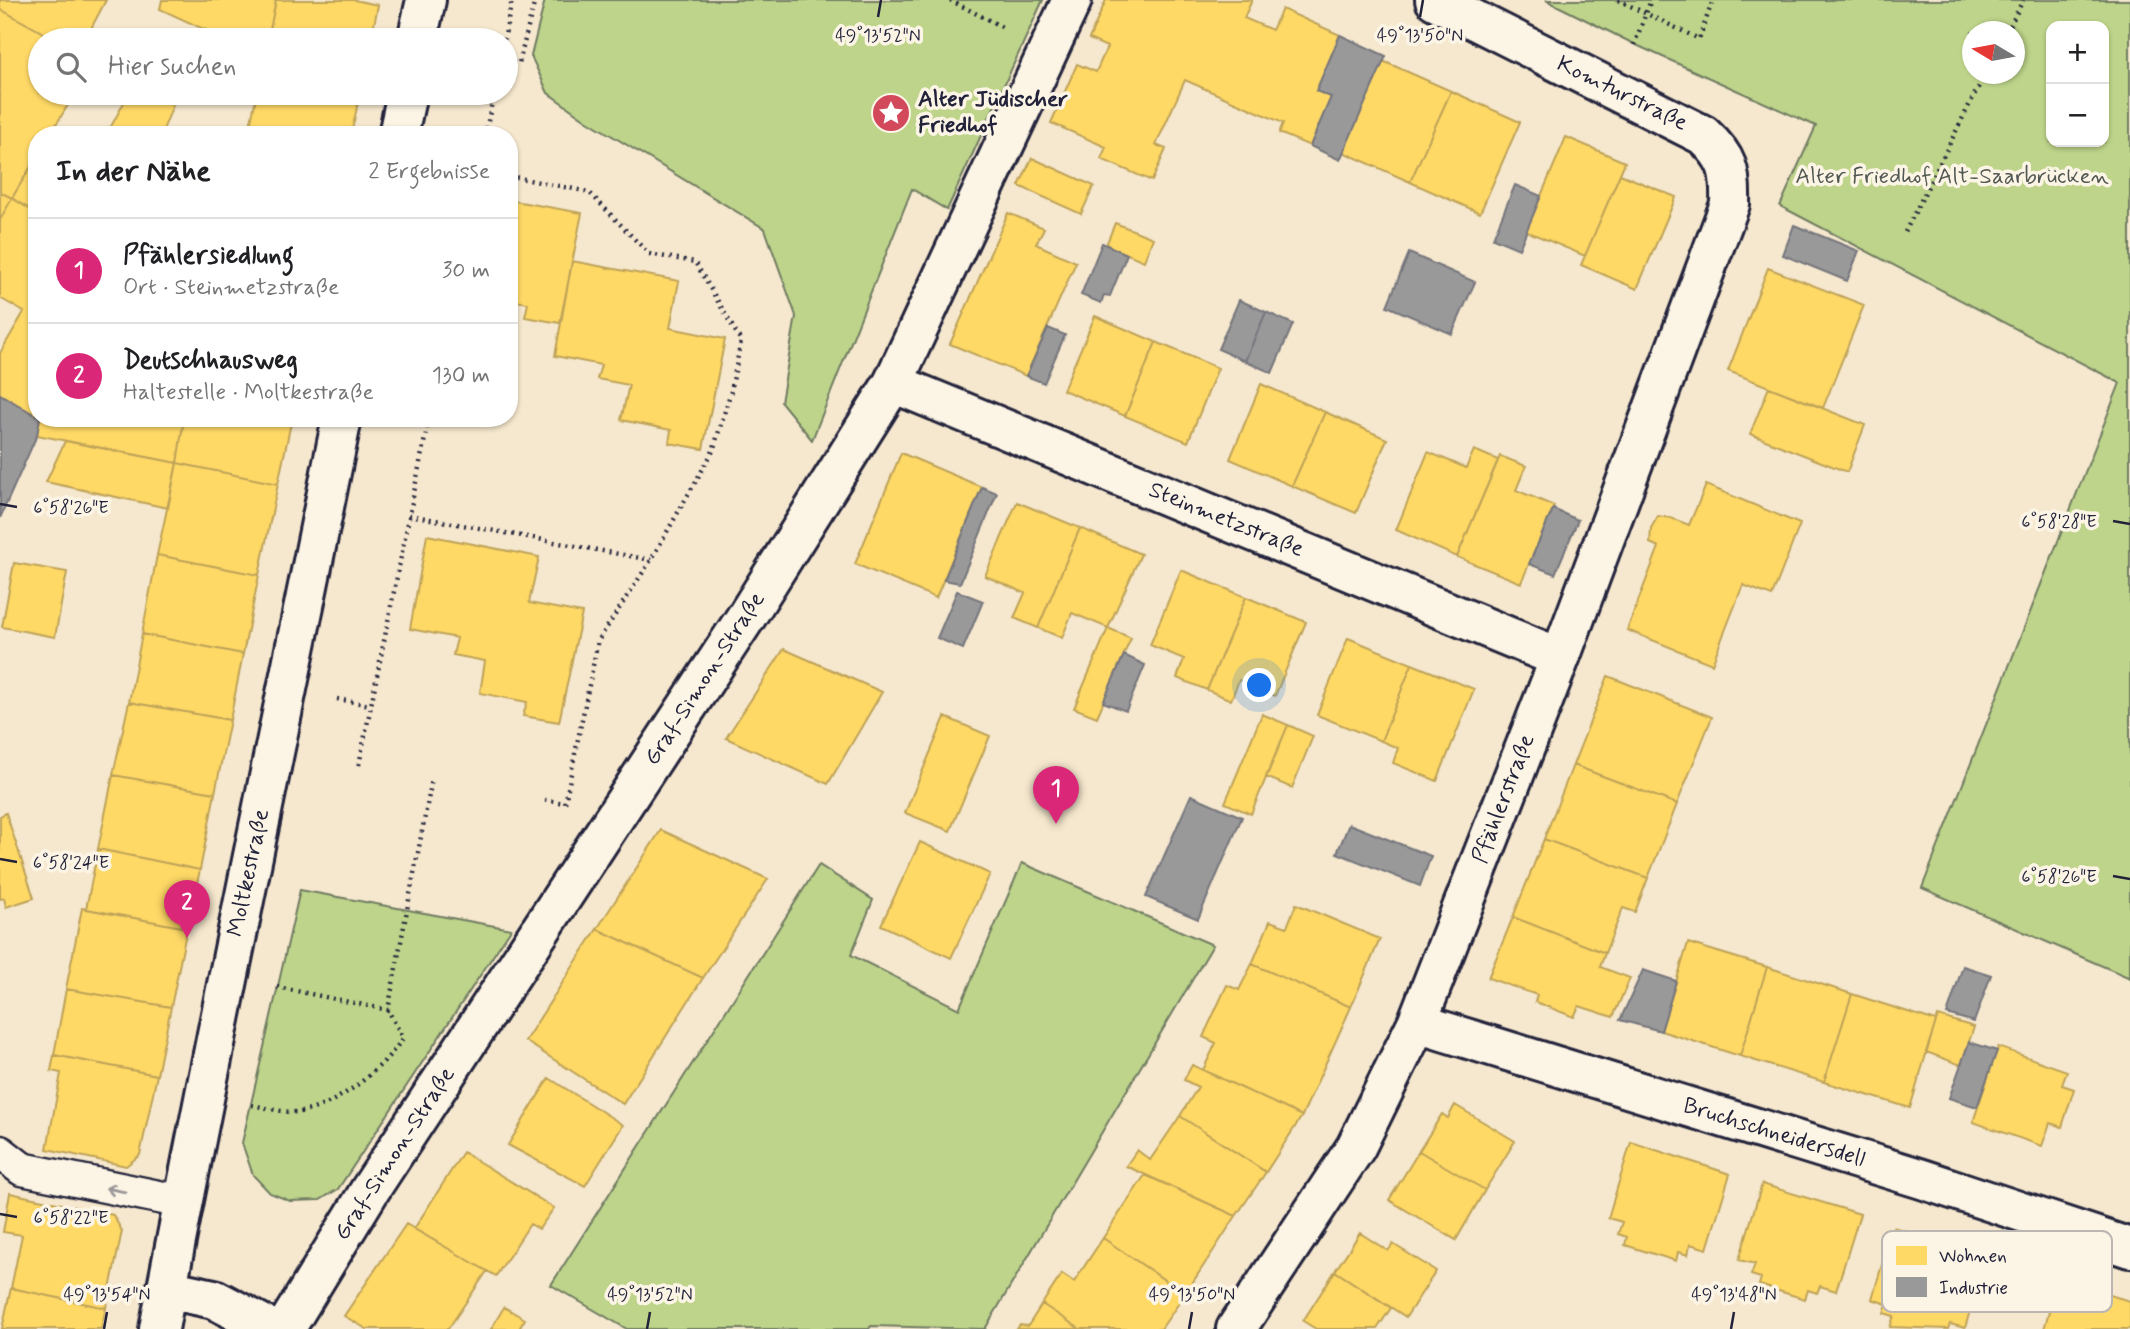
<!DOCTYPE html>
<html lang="de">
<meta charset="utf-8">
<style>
body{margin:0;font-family:Mynerve,sans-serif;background:#f6f6f6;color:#202124}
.controls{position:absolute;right:21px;top:21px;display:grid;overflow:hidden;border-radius:14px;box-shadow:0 2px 5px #0004}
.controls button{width:63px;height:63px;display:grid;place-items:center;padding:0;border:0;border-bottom:2px solid #e0e0e0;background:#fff;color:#202124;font:35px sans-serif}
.compass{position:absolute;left:1962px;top:21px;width:63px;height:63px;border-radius:50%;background:#fff;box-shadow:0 2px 5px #0004;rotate:280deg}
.you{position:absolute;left:1260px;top:686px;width:24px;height:24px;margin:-18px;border:5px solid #fff;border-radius:50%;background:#1a73e8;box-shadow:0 0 0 10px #1a73e833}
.badge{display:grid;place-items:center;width:46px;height:46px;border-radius:50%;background:#db2777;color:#fff;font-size:23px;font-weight:700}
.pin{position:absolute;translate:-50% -58px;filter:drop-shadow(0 2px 4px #0008)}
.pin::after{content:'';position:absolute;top:37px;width:24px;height:21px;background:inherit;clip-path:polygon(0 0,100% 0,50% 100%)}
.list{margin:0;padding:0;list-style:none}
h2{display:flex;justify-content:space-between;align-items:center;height:91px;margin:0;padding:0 28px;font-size:30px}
h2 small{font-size:23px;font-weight:400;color:#757577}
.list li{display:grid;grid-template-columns:46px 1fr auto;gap:21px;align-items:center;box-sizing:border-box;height:105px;padding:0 28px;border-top:2px solid #e0e0e0}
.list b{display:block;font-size:26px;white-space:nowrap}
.list p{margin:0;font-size:23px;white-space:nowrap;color:#757577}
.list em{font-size:23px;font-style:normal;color:#757577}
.icon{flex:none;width:38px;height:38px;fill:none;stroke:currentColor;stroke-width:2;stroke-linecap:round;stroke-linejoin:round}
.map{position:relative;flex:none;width:2130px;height:1329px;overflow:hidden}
.search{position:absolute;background:#fff;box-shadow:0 2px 5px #0004;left:28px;top:28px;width:490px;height:77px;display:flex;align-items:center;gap:18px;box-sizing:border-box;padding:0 24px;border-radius:38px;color:#757577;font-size:26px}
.panel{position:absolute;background:#fff;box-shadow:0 2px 5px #0004;left:28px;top:126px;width:490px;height:301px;border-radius:28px}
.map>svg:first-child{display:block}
</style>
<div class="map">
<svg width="2130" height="1329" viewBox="0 0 2130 1329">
<rect width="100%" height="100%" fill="#f6e8ce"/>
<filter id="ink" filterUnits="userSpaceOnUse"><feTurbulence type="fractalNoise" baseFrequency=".0143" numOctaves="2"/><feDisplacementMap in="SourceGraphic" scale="14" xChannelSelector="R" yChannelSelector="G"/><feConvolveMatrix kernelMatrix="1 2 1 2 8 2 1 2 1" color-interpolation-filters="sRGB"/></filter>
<g filter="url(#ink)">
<!-- green -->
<path fill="#bed48a" stroke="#707b62" stroke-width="2" fill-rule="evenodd" d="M 545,0 L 1043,0 L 947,210 L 912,189 L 812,440 L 781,402 L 796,316 L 765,229 L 586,120 L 548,93 L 531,56 Z
M 1546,0 L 2130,0 L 2130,978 L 1922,888 L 2120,383 L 1780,206 L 1816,126 L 1634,44 ZM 2051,26 L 2104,26 L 2104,142 L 2051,142 ZM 1972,32 L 2014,32 L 2014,74 L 1972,74 Z
M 1022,863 L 1213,945 L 985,1329 L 871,1326 L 869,1329 L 627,1329 L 551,1285 L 819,865 L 873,900 L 851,955 L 959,1009 Z
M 300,890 L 511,929 L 338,1189 L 320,1200 L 290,1201 L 270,1193 L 253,1175 L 242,1143 Z"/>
<!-- homes -->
<path fill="#ffd966" stroke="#bda259" stroke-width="2" d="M 0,0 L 106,0 L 85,40 L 56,40 L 0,9 Z
M 162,0 L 276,0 L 268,40 L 247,40 L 210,32 L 160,9 Z
M 276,0 L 354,0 L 378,5 L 371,40 L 268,40 Z
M 1106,0 L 1252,0 L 1244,18 L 1272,30 L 1282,9 L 1340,35 L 1316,91 L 1331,97 L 1310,146 L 1279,133 L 1283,123 L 1185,80 L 1156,145 L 1166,149 L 1152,181 L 1101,159 L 1106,147 L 1051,123 L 1077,64 L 1096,72 L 1107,47 L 1089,39 Z
M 0,9 L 56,40 L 40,40 L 40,93 L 75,93 L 50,135 L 37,135 L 37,157 L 12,198 L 0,192 Z
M 1383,61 L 1451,91 L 1410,182 L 1343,152 Z
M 1451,91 L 1520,122 L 1480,213 L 1410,182 Z
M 129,93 L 152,93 L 173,105 L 161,135 L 107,134 Z
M 257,93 L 360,93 L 351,135 L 248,135 Z
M 1566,137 L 1625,162 L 1585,256 L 1526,231 Z
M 1032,158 L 1094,186 L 1081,214 L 1019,186 Z
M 33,163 L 37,165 L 37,214 L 12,198 Z
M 1620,174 L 1676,197 L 1637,289 L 1581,265 Z
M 0,192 L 12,198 L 0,220 Z
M 12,198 L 37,214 L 37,416 L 0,394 L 0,353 L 24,312 L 0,298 L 0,220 Z
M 509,200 L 582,213 L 560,323 L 525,317 L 528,303 L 509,300 Z
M 1008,213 L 1044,228 L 1036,244 L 1076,262 L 1026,376 L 950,344 Z
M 1115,223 L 1153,238 L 1144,261 L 1106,245 Z
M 572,261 L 679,281 L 670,328 L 725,339 L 703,449 L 669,443 L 671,430 L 621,420 L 629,385 L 597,379 L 601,365 L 555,356 Z
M 1768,268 L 1864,305 L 1823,408 L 1728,371 Z
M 1095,316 L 1156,342 L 1125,416 L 1063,390 Z
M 1156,342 L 1218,368 L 1188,442 L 1125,416 Z
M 1261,384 L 1325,412 L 1292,486 L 1230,459 Z
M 1769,387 L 1865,425 L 1847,472 L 1750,434 Z
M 1325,412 L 1387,439 L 1356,513 L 1292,486 Z
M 40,418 L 184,418 L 177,463 L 37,435 Z
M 184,418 L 292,418 L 278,484 L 177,463 Z
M 65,441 L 177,463 L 168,508 L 46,482 Z
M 1474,450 L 1498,460 L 1457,557 L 1396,530 L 1428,452 L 1466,468 Z
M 901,453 L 982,487 L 936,598 L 855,564 Z
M 1500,456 L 1526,466 L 1516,490 L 1554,506 L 1521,583 L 1457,557 Z
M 177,463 L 278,484 L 259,575 L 157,555 Z
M 1706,485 L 1800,524 L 1772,596 L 1743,585 L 1712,664 L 1627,630 L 1659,547 L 1650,543 L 1651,528 L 1658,516 L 1671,518 L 1689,525 Z
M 1017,502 L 1080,528 L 1038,628 L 1014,618 L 1025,593 L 985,576 Z
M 1080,528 L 1141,554 L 1108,628 L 1072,613 L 1062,638 L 1038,628 Z
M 427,535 L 539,557 L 529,603 L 582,613 L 559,722 L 523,716 L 527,702 L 480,693 L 485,661 L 453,655 L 457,638 L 410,629 Z
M 157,555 L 259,575 L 243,654 L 142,634 Z
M 14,563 L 67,572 L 55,637 L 2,627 Z
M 1181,570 L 1246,597 L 1207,690 L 1177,678 L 1184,659 L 1150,645 Z
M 1246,597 L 1306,622 L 1275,696 L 1239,680 L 1231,700 L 1207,690 Z
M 1108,628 L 1131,638 L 1097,717 L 1074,708 Z
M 142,634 L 243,654 L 230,720 L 129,702 Z
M 1348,638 L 1412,664 L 1381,741 L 1317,715 Z
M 784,649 L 882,692 L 828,784 L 726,738 Z
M 1412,664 L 1474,689 L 1437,781 L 1393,763 L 1398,748 L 1381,741 Z
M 1608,676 L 1712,717 L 1677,804 L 1573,765 Z
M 129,702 L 230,720 L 215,793 L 113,775 Z
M 1262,714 L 1288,725 L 1251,814 L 1225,803 Z
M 945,717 L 990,736 L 950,831 L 905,813 Z
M 1288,725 L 1313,736 L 1292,788 L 1266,777 Z
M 1573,765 L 1677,804 L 1648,878 L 1544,839 Z
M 113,775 L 215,793 L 200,870 L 98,849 Z
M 6,813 L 34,898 L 6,907 L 4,898 L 0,899 L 0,816 Z
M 661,830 L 768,879 L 703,978 L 597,929 Z
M 1544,839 L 1648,878 L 1635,912 L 1623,908 L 1605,953 L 1513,917 Z
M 920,842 L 990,874 L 951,958 L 881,925 Z
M 98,849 L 200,870 L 187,928 L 86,909 Z
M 1296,904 L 1380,939 L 1351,1007 L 1252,964 L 1270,921 L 1287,927 Z
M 82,908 L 187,928 L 171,1007 L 66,989 Z
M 1513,917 L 1605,953 L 1600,967 L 1630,978 L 1613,1017 L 1579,1006 L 1574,1017 L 1535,1002 L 1537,995 L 1488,978 Z
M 597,929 L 703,978 L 623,1104 L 525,1041 Z
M 1688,943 L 1767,967 L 1740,1056 L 1661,1031 Z
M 1252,964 L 1351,1007 L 1302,1116 L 1203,1070 L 1216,1043 L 1203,1037 L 1227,985 L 1239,990 Z
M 1767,967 L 1852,994 L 1824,1082 L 1740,1056 Z
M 66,989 L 171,1007 L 157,1075 L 54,1055 Z
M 1852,994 L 1936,1021 L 1910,1108 L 1824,1082 Z
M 1938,1016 L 1974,1027 L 1961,1065 L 1926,1052 Z
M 1998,1047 L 2067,1071 L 2062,1085 L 2074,1089 L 2062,1127 L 2050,1123 L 2042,1146 L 1973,1122 Z
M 54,1055 L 157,1075 L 140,1155 L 126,1166 L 47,1149 L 61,1073 L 51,1071 Z
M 1192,1065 L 1302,1116 L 1266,1172 L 1180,1116 L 1198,1087 L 1184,1080 Z
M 549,1078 L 623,1125 L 585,1186 L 508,1145 Z
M 1455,1105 L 1515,1141 L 1485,1190 L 1419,1151 L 1442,1114 L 1448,1118 Z
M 1180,1116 L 1266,1172 L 1236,1216 L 1126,1166 L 1137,1150 L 1150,1160 Z
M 1631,1142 L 1730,1174 L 1707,1249 L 1690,1244 L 1688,1255 L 1678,1252 L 1676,1261 L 1625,1245 L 1627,1237 L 1618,1234 L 1622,1222 L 1608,1218 Z
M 1419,1151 L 1485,1190 L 1456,1240 L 1389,1200 Z
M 463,1152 L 554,1208 L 539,1229 L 530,1224 L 496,1276 L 414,1229 Z
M 1145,1175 L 1236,1216 L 1185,1294 L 1103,1238 Z
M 1762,1184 L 1860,1214 L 1836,1291 L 1820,1286 L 1817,1293 L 1808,1290 L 1805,1299 L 1759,1285 L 1761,1278 L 1751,1275 L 1755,1264 L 1739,1260 Z
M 10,1193 L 113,1215 L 122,1231 L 106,1308 L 11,1288 L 22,1235 L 3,1232 Z
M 406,1224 L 487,1271 L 448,1329 L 367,1329 L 344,1316 Z
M 1893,1227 L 1986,1255 L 1965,1328 L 1950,1324 L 1948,1329 L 1890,1327 L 1894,1316 L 1884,1313 L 1887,1304 L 1872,1299 Z
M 1360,1233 L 1388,1251 L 1393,1244 L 1436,1271 L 1406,1317 L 1335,1271 Z
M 1103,1238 L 1185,1294 L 1161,1329 L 1080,1329 L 1042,1304 L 1062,1274 L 1074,1282 Z
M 1335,1271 L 1391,1308 L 1377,1329 L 1316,1329 L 1303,1321 Z
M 2058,1280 L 2130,1301 L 2130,1329 L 2044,1329 Z
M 11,1288 L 106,1308 L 101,1329 L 2,1329 Z
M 1042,1304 L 1080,1329 L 1017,1329 L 1020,1325 L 1028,1326 Z
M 504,1307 L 525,1319 L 520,1327 L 523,1329 L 491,1329 Z"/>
<!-- industry -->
<path fill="#999" stroke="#75757d" stroke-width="2" d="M 1340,35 L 1386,56 L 1340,160 L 1310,146 L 1331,97 L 1316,91 Z
M 1515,185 L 1541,196 L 1519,249 L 1493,238 Z
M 1794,225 L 1859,251 L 1847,281 L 1783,255 Z
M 1102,243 L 1127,254 L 1110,296 L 1104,295 L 1101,303 L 1081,295 Z
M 1409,253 L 1475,282 L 1452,334 L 1387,306 Z
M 1239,300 L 1266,312 L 1245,361 L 1218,349 Z
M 1266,312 L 1293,324 L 1272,373 L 1245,361 Z
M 1048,328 L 1065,335 L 1044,383 L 1026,376 Z
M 0,394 L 40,418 L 37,435 L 0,518 Z
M 982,487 L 997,493 L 960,583 L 944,580 Z
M 1553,509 L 1578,520 L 1555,574 L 1529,564 Z
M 957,591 L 983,601 L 963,649 L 937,638 Z
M 1124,655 L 1145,665 L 1126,711 L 1103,702 Z
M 1191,795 L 1242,817 L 1198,919 L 1146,897 Z
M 1349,824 L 1431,856 L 1420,886 L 1337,853 Z
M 1963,966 L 1991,975 L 1974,1022 L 1947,1014 Z
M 1643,970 L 1676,981 L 1661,1031 L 1620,1020 Z
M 1969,1042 L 1997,1051 L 1977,1107 L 1949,1098 Z"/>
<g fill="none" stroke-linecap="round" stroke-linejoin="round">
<defs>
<path id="service" d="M 0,1152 L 22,1169 L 183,1202"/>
<path id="minor" d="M 893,383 L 1560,658
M 1417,1023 L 1922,1179 L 2130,1248
M 167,1289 L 214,1299 L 271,1329
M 285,1329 L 370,1190 L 748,614 L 893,383 L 1072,0
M 1236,1329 L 1356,1147 L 1417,1023 L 1560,658 L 1730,204 C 1731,171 1728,158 1703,135 L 1435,0"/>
<path id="tertiary" d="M 417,40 L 426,0
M 398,135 L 407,93
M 159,1329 C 217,1025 281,722 342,418"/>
</defs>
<!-- service casing -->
<use href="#service" stroke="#22223b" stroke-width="37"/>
<!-- minor casing -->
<use href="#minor" stroke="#22223b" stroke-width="44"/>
<!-- tertiary casing -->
<use href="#tertiary" stroke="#22223b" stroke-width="44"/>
<!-- path -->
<path stroke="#22223b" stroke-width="4.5" stroke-dasharray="2 5" stroke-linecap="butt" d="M 950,0 L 1004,28
M 1618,0 L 1699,39 L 1713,0
M 2007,32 L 2023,0
M 504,40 L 512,0
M 1634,45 L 1651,0
M 506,61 L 519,63 L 535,0
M 485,135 L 494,93
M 509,176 L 589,192 L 649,254 L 695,262 L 741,341 L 731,391 L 713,451 L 651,560 L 598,641 L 565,803 L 545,800
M 1905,232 L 1985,74
M 409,515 L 651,560
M 337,699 L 370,705
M 359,765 L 429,418
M 277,987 L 388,1010 L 432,779
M 252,1105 C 267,1108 285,1113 300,1112 C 337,1107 383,1068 403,1038 L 388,1010"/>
<!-- service -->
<use href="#service" stroke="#fcf5e5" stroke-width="32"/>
<!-- minor -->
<use href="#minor" stroke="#fcf5e5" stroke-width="38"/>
<!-- tertiary -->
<use href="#tertiary" stroke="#fcf5e5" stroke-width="38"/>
</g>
<!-- one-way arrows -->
<defs><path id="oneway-shaft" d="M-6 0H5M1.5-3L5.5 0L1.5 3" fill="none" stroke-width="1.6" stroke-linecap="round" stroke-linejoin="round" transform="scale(1.75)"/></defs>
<use stroke="#9a9698" href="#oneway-shaft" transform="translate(116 1190) rotate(-169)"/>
</g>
<!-- ticks -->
<path fill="none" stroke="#22223b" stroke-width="2.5" d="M 878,17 L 881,0M 1420,17 L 1423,0M 0,504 L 17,507M 2113,521 L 2130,524M 0,859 L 17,862M 2113,876 L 2130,879M 0,1214 L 17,1217M 104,1329 L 107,1312M 647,1329 L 650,1312M 1189,1329 L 1192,1312M 1731,1329 L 1734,1312"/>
<!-- icons -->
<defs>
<symbol id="sight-disc" viewBox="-11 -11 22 22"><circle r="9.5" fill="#d1495b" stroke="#fcf5e5"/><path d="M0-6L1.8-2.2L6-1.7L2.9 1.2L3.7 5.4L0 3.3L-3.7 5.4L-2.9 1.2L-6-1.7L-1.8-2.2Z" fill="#fff"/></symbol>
</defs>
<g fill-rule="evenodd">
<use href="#sight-disc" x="869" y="91" width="44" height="44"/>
</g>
<g text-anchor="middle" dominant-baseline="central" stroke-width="7" stroke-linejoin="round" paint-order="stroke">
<!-- street labels -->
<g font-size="23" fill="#22223b" stroke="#fcf5e5">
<text transform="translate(1622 94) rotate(26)">Komturstraße</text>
<text transform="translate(1226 520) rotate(22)">Steinmetzstraße</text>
<text transform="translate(705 679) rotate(-57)">Graf-Simon-Straße</text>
<text transform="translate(1504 799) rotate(-69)">Pfählerstraße</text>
<text transform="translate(249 873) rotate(-78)">Moltkestraße</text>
<text transform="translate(1774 1133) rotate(17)">Bruchschneidersdell</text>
<text transform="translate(395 1154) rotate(-57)">Graf-Simon-Straße</text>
</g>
<!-- poi labels -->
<g font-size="23" font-weight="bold" fill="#22223b" stroke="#fcf5e5" text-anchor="start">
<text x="918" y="100">Alter Jüdischer<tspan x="918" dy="26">Friedhof</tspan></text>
</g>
<!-- park labels -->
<g font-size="23" fill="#515753" stroke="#fcf5e5">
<text x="1952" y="177">Alter Friedhof Alt-Saarbrücken</text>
</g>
</g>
<!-- legend -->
<rect x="1882" y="1231" width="230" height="81" rx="10" fill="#fcf5e5" stroke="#bbb6b2" stroke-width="2"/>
<rect x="1896" y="1246" width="31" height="19" fill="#ffd966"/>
<rect x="1896" y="1277" width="31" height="20" fill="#999"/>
<g font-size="19" fill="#22223b">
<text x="1939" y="1262">Wohnen</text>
<text x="1939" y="1294">Industrie</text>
</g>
<g font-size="18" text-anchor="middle" fill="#22223b" stroke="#fcf5e5" stroke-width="7" stroke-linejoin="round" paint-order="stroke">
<text x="878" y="41">49°13'52"N</text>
<text x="1420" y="41">49°13'50"N</text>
<text x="71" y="513">6°58'26"E</text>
<text x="2059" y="527">6°58'28"E</text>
<text x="71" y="868">6°58'24"E</text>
<text x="2059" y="882">6°58'26"E</text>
<text x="71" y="1223">6°58'22"E</text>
<text x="107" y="1300">49°13'54"N</text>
<text x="650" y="1300">49°13'52"N</text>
<text x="1192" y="1300">49°13'50"N</text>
<text x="1734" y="1300">49°13'48"N</text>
</g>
</svg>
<div class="controls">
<button>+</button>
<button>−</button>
</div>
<svg class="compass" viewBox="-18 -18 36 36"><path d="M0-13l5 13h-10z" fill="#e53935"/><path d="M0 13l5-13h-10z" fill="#757577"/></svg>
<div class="you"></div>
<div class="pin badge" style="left:1056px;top:824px">1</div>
<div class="pin badge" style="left:187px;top:938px">2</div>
<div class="search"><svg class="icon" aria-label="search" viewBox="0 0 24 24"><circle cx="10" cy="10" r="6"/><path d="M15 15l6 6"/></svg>Hier suchen</div>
<section class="panel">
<h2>In der Nähe<small>2 Ergebnisse</small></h2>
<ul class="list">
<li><span class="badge">1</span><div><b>Pfählersiedlung</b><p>Ort · Steinmetzstraße</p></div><em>30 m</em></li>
<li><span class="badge">2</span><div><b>Deutschhausweg</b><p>Haltestelle · Moltkestraße</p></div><em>130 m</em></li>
</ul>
</section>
</div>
